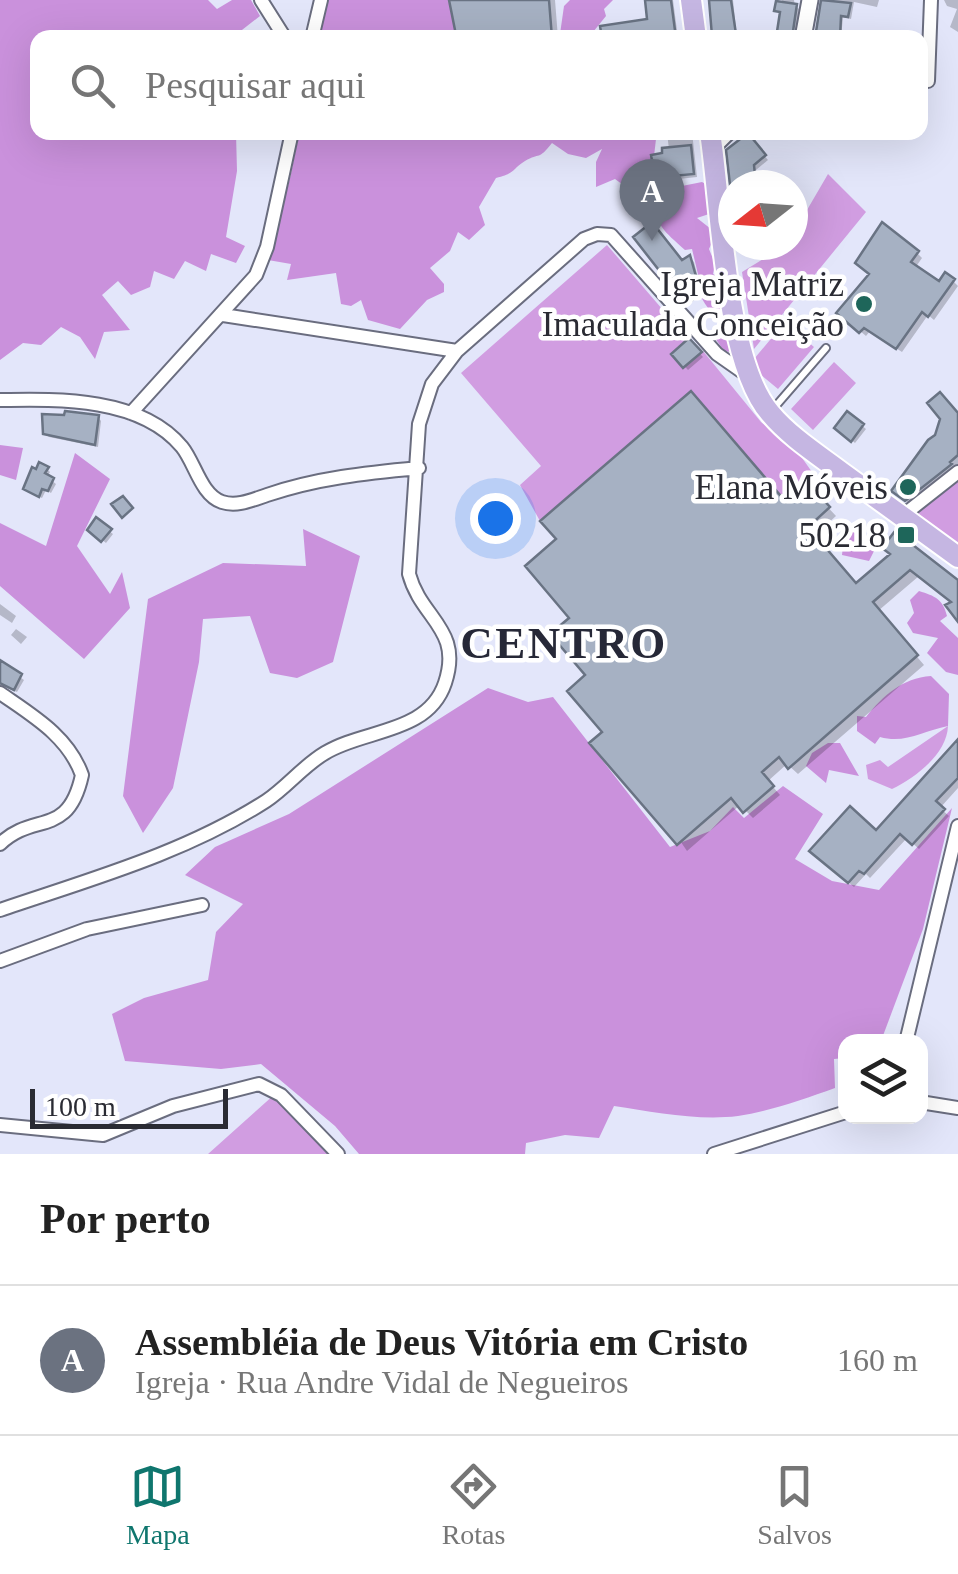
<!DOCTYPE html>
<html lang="pt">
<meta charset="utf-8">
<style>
body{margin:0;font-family:"Times New Roman",serif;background:#f2f2f2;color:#222}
.controls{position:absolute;right:30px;bottom:30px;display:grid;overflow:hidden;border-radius:20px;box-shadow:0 10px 40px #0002}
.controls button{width:90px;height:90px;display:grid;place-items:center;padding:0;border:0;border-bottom:2px solid #e0e0e0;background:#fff;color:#222;font:50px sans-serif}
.compass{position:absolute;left:718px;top:170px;width:90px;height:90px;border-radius:50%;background:#fff;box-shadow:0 10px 40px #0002;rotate:253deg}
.scale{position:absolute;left:30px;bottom:25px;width:198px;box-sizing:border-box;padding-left:10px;border:5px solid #2a2b33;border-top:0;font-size:28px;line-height:35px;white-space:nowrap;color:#2a2b33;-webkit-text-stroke:8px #fff;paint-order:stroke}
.you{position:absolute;left:495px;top:518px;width:35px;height:35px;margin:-25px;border:8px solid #fff;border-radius:50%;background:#1a73e8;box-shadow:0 0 0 15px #1a73e833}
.badge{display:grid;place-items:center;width:65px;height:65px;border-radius:50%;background:#0f766e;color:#fff;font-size:32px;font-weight:700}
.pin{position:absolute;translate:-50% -82px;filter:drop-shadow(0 2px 5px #0008)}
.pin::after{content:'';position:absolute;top:52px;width:35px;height:30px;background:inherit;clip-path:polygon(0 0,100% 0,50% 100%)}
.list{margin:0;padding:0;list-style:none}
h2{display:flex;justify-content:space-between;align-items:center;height:130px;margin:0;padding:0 40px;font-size:42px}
h2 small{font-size:32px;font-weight:400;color:#767676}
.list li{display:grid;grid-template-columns:65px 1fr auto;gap:30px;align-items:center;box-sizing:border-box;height:150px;padding:0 40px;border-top:2px solid #e0e0e0}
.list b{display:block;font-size:38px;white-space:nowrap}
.list p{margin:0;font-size:32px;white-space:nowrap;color:#767676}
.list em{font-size:32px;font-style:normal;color:#767676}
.icon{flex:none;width:55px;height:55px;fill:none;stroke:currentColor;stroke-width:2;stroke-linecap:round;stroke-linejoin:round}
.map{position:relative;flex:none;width:958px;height:1154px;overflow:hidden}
.search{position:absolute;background:#fff;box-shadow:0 10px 40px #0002;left:30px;right:30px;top:30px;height:110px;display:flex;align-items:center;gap:25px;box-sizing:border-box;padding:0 35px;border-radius:20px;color:#767676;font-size:38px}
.sheet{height:280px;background:#fff}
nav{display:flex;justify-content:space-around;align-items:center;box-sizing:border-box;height:140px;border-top:2px solid #e0e0e0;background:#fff;font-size:28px;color:#767676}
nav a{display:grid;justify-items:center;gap:5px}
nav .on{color:#0f766e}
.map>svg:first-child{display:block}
</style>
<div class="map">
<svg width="958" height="1154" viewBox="0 0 958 1154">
<rect width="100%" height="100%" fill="#e3e6fa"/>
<!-- green -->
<path fill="#d19de1" d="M 828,174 L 866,212 L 754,349 L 742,272 L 786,245 L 793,245 L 793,234 Z
M 607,245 L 688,339 L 671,354 L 682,368 L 703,351 L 761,422 L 800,455 L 812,472 L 797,492 L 783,498 L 691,391 L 540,521 L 520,485 L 541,466 L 461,373 Z
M 785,322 L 814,347 L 778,389 L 749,365 Z
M 834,362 L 856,383 L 813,430 L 791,409 Z
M 958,477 L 958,546 L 915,513 Z
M 948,726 C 947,754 915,778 892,789 L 868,779 L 866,765 L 880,760 L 888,767 Z
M 275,1094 L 329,1154 L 208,1154 Z"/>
<!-- forest -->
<path fill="#ca91dc" d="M 0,0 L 208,0 L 217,9 L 232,0 L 251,0 L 260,16 L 233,37 L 38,38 L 38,132 L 236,133 L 237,171 L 226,237 L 245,246 L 236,263 L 211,254 L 206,271 L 185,261 L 174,279 L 154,271 L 150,287 L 131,295 L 118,281 L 102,295 L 130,330 L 104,332 L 95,359 L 80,337 L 61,327 L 41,345 L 23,343 L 0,360 Z
M 326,0 L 449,0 L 457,37 L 316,38 Z
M 570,0 L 613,0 L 604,9 L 606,16 L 589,37 L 560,34 L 564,6 Z
M 300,133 L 649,133 L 656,139 L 653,165 L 662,165 L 663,177 L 677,176 L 682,186 L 702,182 L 709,186 L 712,213 L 697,218 L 716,233 L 709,249 L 715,264 L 713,274 L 721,278 L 721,289 L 717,289 L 724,301 L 720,305 L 727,312 L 735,344 L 731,352 L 724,351 L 715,338 L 722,331 C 717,315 705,308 700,294 L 696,294 L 701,287 L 692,249 L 685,250 C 663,230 658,228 652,198 L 645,208 L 634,193 L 615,179 L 596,187 L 596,162 L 602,149 L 586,158 L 568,154 L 552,143 C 538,161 540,152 525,161 C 511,170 516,173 496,178 L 479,207 L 485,225 L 469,240 L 458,232 L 450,251 L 430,268 L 444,284 L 444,292 L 427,300 L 400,329 L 368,320 L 361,300 L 351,306 L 341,304 L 336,273 L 287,280 L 291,264 L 268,260 L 277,234 L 274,218 C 292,191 291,163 300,133 Z
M 0,445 L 23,448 L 16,480 L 0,475 Z
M 75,453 L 110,479 L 77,546 L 110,594 L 122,572 L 130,608 L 84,659 L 0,586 L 0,523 L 46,546 Z
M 303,529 L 360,556 L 333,662 L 297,678 L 270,673 L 250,616 L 203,619 L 199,662 L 173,788 L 143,833 L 123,796 L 148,599 L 223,563 L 306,566 Z
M 850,530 L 863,537 L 875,549 L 869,561 L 842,555 L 844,535 Z
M 919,591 C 935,596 943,599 947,616 L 940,621 L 958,638 L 958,675 L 946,672 L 927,653 L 938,638 L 913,633 L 907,623 L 914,613 L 910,600 Z
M 931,676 L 949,694 L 948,726 C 923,731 905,744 880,737 L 875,744 L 857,731 L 857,716 L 866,717 C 883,696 902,678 931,676 Z
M 488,688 L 528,702 L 553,697 L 670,847 L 710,831 L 733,807 L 744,818 L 783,786 L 823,814 L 795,859 L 832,881 L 879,890 L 952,808 L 923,929 L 881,1041 L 846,1042 L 845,1058 L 834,1059 L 835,1088 C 804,1099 771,1111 738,1116 C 698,1121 653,1112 614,1106 L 599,1138 L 565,1135 L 526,1143 L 525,1154 L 359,1154 L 335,1126 L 261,1064 L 221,1069 L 125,1061 L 112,1014 L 144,998 L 208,980 L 216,932 L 243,904 L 185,875 L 215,847 L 289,814 Z
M 828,743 L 840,743 L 859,776 L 829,770 L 826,783 L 806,766 L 812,753 Z"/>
<!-- shadow -->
<path fill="#0003" d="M 452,0 L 555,0 L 558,38 L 461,38 Z
M 647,0 L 673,0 L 678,38 L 604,38 L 650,22 Z
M 711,0 L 733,0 L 737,38 L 715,38 Z
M 782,0 L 794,0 L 795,6 L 799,9 L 795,38 L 780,38 L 780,13 L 777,10 Z
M 823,0 L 879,0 L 877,7 L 854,2 L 851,19 L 843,17 L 841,38 L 817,38 Z
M 944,0 L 958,0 L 958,32 L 950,27 L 957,9 L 947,6 Z
M 667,132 L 692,132 L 697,177 L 670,180 L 665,168 L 655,165 L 669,150 Z
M 747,136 L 768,160 L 756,170 L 759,185 L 733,185 Z
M 637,238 L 682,263 L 690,258 L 694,262 L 702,293 L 690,304 Z
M 917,253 L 922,258 L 915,268 L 940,285 L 953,281 L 958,286 L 934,320 L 928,315 L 902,352 L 870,331 L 866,336 L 839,313 Z
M 689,342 L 703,357 L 688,370 L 674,355 Z
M 848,414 L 866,429 L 855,443 L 837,428 Z
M 958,416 L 958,464 L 910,504 L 898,495 Z
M 98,417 L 101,421 L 98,447 L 49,437 L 45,433 Z
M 47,469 L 50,472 L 47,477 L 56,484 L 51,493 L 46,490 L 42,498 L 29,492 Z
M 807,485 L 836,516 L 814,536 L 857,586 L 893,555 L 958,584 L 958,618 L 954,603 L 919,576 L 878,611 L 924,665 L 798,774 L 787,764 L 768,781 L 780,795 L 753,818 L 740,805 L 687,851 L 606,732 L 787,504 Z
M 96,521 L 113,534 L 106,543 L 90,530 Z
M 0,604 L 16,616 L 12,623 L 0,615 Z
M 16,629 L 27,637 L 21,644 L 11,635 Z
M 0,663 L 24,680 L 17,692 L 0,685 Z
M 958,743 L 958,788 L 940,808 L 949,816 L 919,849 L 907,838 L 870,878 L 866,874 L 854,887 L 818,856 L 876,834 Z"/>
<!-- building -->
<path fill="#a6b1c3" stroke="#697383" stroke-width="2.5" d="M 449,0 L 549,0 L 552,38 L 461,38 L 456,35 Z
M 645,0 L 671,0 L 676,38 L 602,38 L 600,26 L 647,19 Z
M 709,0 L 731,0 L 736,34 L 712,36 Z
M 821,0 L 851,3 L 848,17 L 841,16 L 840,38 L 815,38 Z
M 776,1 L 797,4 L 792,38 L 776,38 L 780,12 L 774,11 Z
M 748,133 L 766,155 L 754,165 L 756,185 L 730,185 L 726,150 Z
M 691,145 L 694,174 L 663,177 L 662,165 L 653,166 L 651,155 L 662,153 L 662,148 Z
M 652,222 L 682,260 L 690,255 L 699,287 L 683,301 L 633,237 Z
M 882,222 L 919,251 L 911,262 L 939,281 L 945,272 L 955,279 L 928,317 L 922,312 L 896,349 L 864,328 L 859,333 L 836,313 L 869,274 L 855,263 Z
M 689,338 L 702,352 L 683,368 L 671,354 Z
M 691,391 L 786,502 L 807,482 L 830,507 L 808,527 L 856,583 L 890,554 L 882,548 L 895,531 L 958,580 L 958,622 L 945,605 L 951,602 L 910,570 L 873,602 L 918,655 L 788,769 L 779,757 L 762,772 L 774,786 L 743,813 L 731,798 L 677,845 L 589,743 L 602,732 L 567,691 L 585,675 L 550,634 L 569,618 L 525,566 L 556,539 L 540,521 Z
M 940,392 L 958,413 L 958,455 L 950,462 L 952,464 L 905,501 L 891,491 L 928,440 L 935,435 L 940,419 L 927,403 Z
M 65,411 L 99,415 L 95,445 L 43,434 L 42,414 L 64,415 Z
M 847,411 L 864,424 L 851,442 L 834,428 Z
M 39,462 L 49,467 L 45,473 L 54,478 L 48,491 L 42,489 L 39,497 L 23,489 L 32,467 L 36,469 Z
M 123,496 L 133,508 L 122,518 L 111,504 Z
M 96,517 L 112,529 L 101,542 L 87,530 Z
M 0,660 L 22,674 L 14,690 L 0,683 Z
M 958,739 L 958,778 L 936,801 L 945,809 L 912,845 L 900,834 L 864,874 L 859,871 L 848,883 L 809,851 L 850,806 L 876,830 Z"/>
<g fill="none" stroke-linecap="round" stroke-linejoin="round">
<defs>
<path id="service" d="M 774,408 L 826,348"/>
<path id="minor" d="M 261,0 L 285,38
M 312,38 L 321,0
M 928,81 L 931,0
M 223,315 L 457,351
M 0,400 C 58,399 141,397 182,447 C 195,463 201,495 222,502 C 237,507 252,500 267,495 C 317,478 366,473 419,468
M 131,413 L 256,275 L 267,247 L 292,132
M 901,517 L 958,472
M 0,693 C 33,716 68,736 82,775 C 68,839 34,811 0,844
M 0,910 C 91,879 185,853 266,801 C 287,787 303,766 325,753 C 364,729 428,734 445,683 C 463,629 421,619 409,574 L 419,424 L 432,384 L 457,351 L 584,239 L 597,234 L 611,235 L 717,354 L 747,375
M 0,961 L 87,929 L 202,905
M 906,1042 L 958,826
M 920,1102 L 958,1108
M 0,1125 L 103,1135 L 173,1106 L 259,1084 L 281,1095 L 338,1154
M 714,1154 L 846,1112"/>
<path id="tertiary" d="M 803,38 L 810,0
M 712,148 L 728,132"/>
<path id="primary" d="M 691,0 L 696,38
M 710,132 C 721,204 725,361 770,413 C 789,436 817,454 841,472 C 880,500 919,529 958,557"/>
</defs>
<!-- service casing -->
<use href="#service" stroke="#6a6d7f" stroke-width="10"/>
<!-- minor casing -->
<use href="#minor" stroke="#6a6d7f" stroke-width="16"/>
<!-- tertiary casing -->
<use href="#tertiary" stroke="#6a6d7f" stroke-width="19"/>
<!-- primary casing -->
<use href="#primary" stroke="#fff" stroke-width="24"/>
<!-- service -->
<use href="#service" stroke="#fff" stroke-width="6"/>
<!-- minor -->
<use href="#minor" stroke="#fff" stroke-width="12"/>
<!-- tertiary -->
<use href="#tertiary" stroke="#fff" stroke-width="15"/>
<!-- primary -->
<use href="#primary" stroke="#c5b6e2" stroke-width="20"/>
</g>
<!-- markers -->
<g fill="#1e665a" stroke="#fff" stroke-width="4">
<circle cx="864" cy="304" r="10"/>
<circle cx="908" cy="487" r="10"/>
<rect x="896" y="525" width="20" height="20" rx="5"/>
</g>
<g text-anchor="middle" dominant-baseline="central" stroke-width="9" stroke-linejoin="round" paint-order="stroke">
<!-- poi labels -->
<g font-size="35" fill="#2a2b33" stroke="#fff" text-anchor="end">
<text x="844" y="284">Igreja Matriz<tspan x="844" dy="40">Imaculada Conceição</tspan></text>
<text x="888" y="487">Elana Móveis</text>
<text x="886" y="535">50218</text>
</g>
<!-- district labels -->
<g font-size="45" font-weight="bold" letter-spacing="2.5" fill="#262837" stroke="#fff">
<text x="564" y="643">CENTRO</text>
</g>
</g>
</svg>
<div class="controls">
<button><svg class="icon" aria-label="layers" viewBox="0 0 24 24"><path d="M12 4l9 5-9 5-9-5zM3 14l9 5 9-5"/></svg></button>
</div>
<svg class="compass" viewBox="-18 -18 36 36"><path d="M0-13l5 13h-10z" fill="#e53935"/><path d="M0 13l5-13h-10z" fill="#767676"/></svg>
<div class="scale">100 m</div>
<div class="you"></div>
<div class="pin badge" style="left:652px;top:241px;background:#6b7280">A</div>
<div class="search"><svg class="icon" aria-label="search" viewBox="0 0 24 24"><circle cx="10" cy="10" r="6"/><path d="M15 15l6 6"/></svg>Pesquisar aqui</div>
</div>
<section class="sheet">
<h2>Por perto<small></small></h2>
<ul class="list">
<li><span class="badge" style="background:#6b7280">A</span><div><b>Assembléia de Deus Vitória em Cristo</b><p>Igreja · Rua Andre Vidal de Negueiros</p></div><em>160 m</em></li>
</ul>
</section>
<nav>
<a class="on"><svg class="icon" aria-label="map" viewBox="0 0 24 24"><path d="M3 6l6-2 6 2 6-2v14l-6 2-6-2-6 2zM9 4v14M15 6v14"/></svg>Mapa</a>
<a><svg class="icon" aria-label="directions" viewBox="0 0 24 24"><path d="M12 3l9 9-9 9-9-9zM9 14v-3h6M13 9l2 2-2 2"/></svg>Rotas</a>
<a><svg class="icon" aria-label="saved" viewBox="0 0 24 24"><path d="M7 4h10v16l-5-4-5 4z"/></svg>Salvos</a>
</nav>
